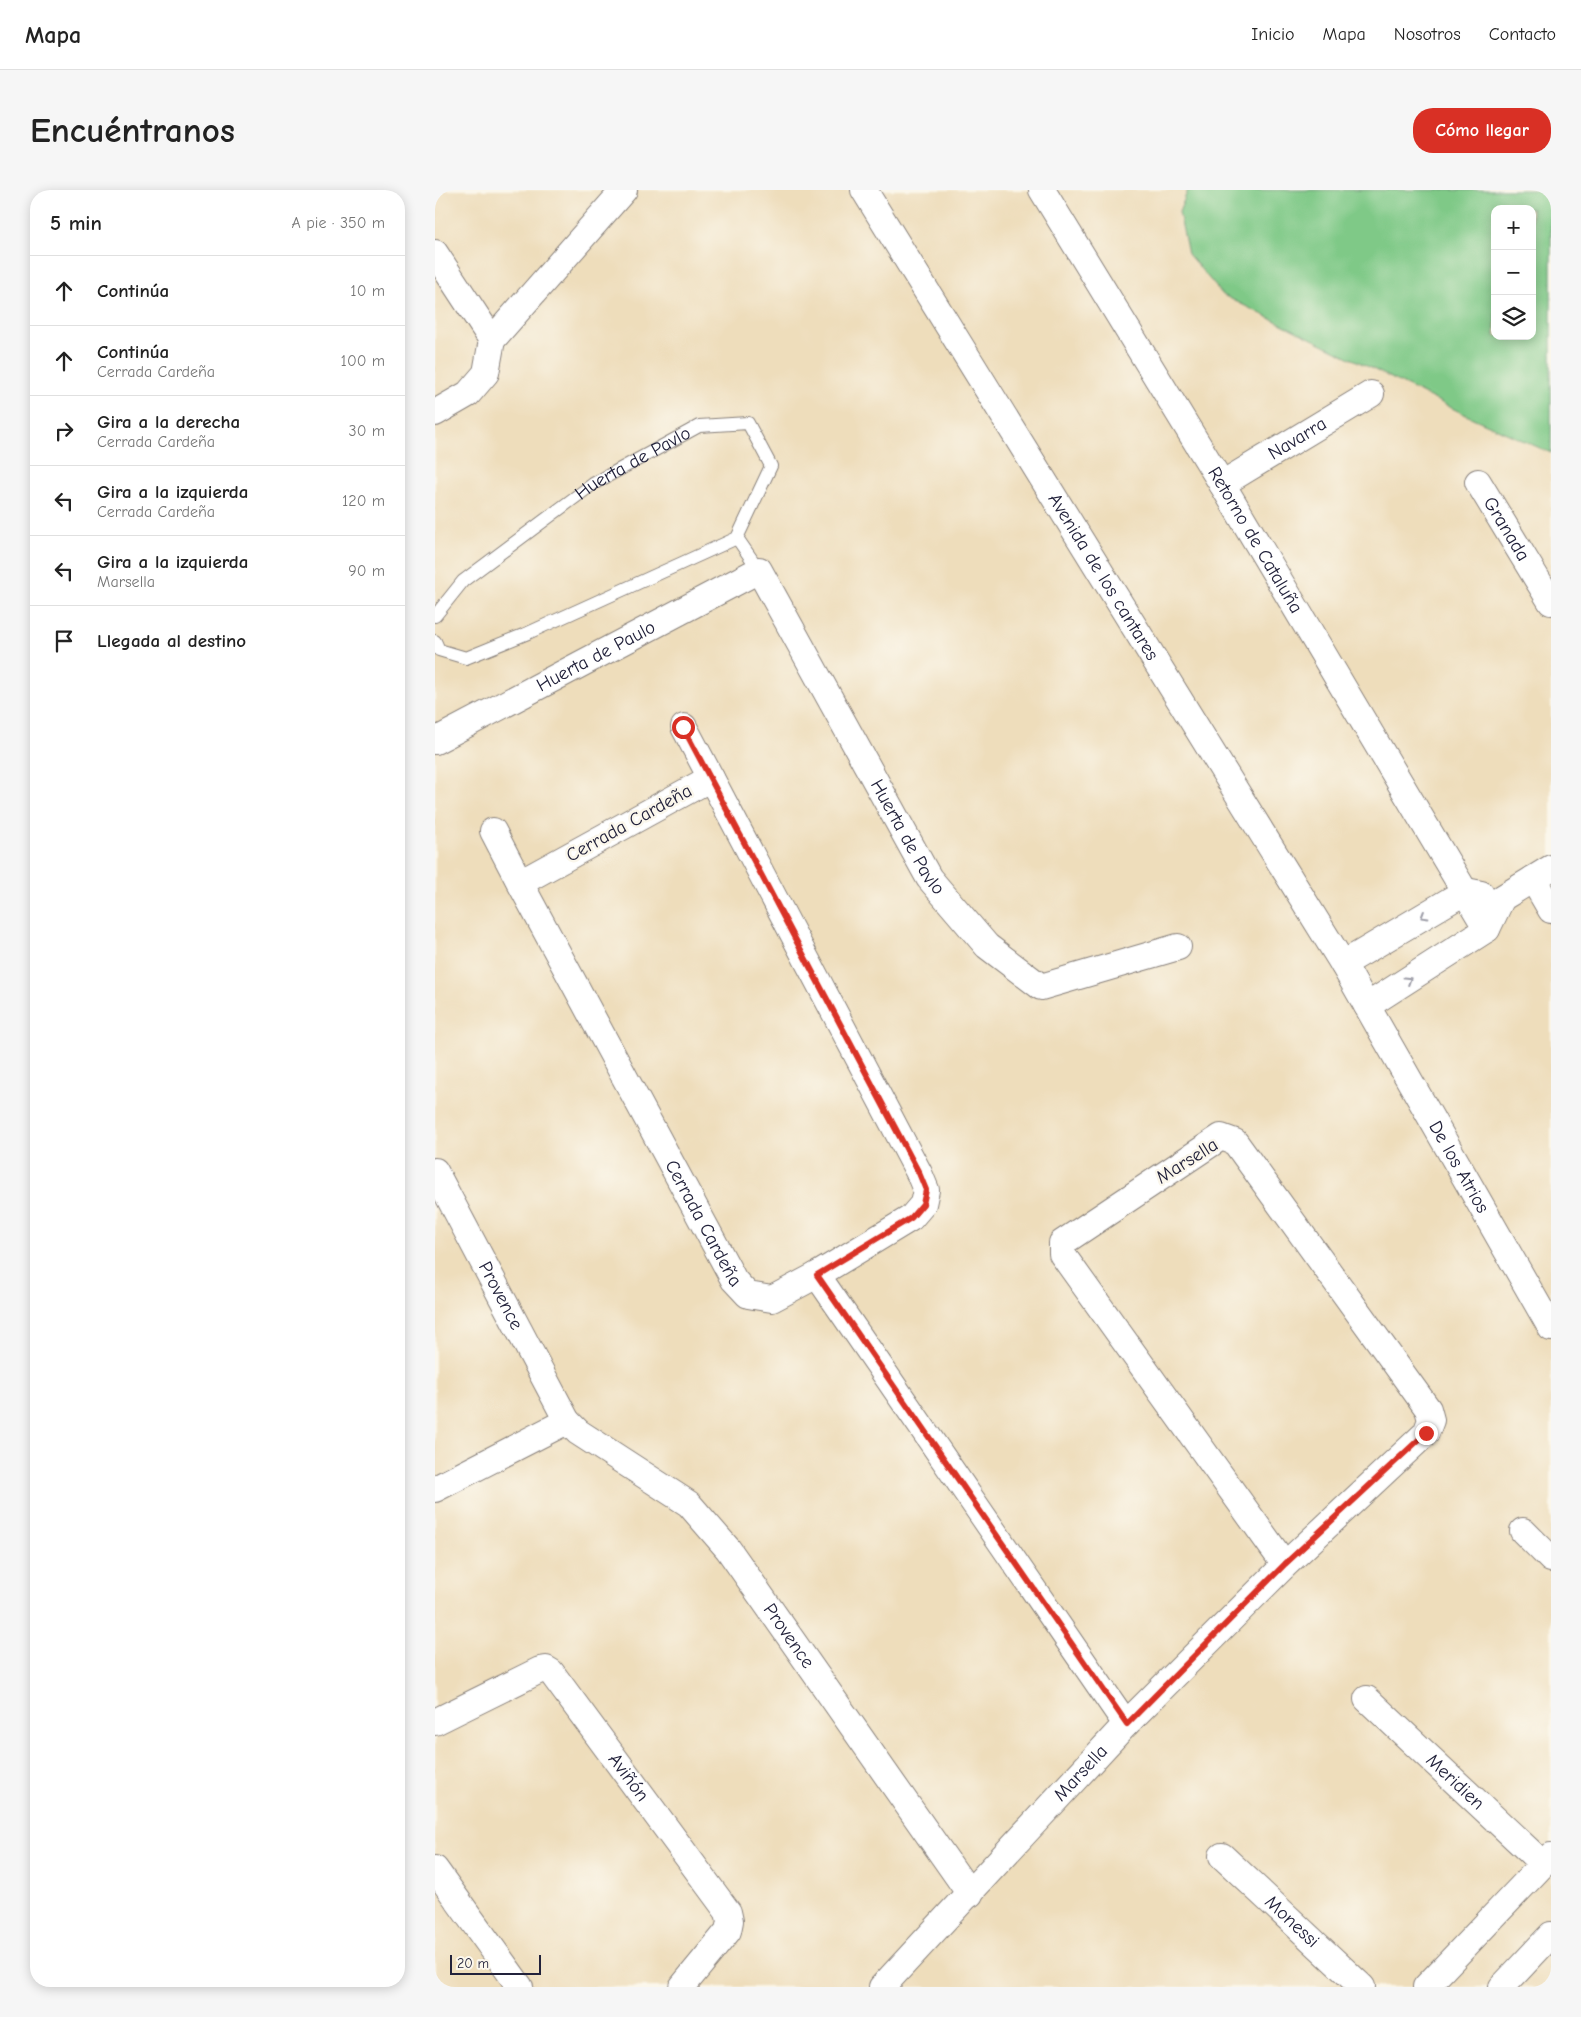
<!DOCTYPE html>
<html lang="es">
<meta charset="utf-8">
<style>
body{margin:0;font-family:"Comic Neue",sans-serif;background:#f6f6f6;color:#222}
.controls{position:absolute;right:15px;top:15px;display:grid;overflow:hidden;border-radius:10px;box-shadow:0 2px 12px #0003}
.controls button{width:45px;height:45px;display:grid;place-items:center;padding:0;border:0;border-bottom:1px solid #e0e0e0;background:#fff;color:#222;font:25px sans-serif}
.scale{position:absolute;left:15px;bottom:12px;width:91px;box-sizing:border-box;padding-left:5px;border:2px solid #22223b;border-top:0;font-size:14px;line-height:18px;white-space:nowrap;color:#22223b;-webkit-text-stroke:4px #fbf7ec;paint-order:stroke}
.stop{position:absolute;width:15px;height:15px;margin:-11px;border:4px solid #d93025;border-radius:50%;background:#fff}
.stop.end{background:#d93025;border-color:#fff;box-shadow:0 1px 5px #0008}
.list{margin:0;padding:0;list-style:none}
h2{display:flex;justify-content:space-between;align-items:center;height:65px;margin:0;padding:0 20px;font-size:21px}
h2 small{font-size:16px;font-weight:400;color:#767676}
.list li{display:grid;grid-template-columns:32px 1fr auto;gap:15px;align-items:center;box-sizing:border-box;height:70px;padding:0 20px;border-top:1px solid #e0e0e0}
.list b{display:block;font-size:19px;white-space:nowrap}
.list p{margin:0;font-size:16px;white-space:nowrap;color:#767676}
.list em{font-size:16px;font-style:normal;color:#767676}
.icon{flex:none;width:28px;height:28px;fill:none;stroke:currentColor;stroke-width:2;stroke-linecap:round;stroke-linejoin:round}
.map{position:relative;flex:none;width:1116px;height:1797px;overflow:hidden;border-radius:20px}
header{display:flex;align-items:center;gap:30px;box-sizing:border-box;height:70px;padding:0 25px;background:#fff;border-bottom:1px solid #e0e0e0}
header strong{font-size:24px}
nav{display:flex;gap:28px;margin-inline-start:auto;font-size:18px}
.intro{display:flex;align-items:center;justify-content:space-between;box-sizing:border-box;height:120px;padding:0 30px}
h1{margin:0;font-size:35px}
.button{padding:12px 22px;border-radius:20px;background:#d93025;color:#fff;font-size:18px;font-weight:700}
main{display:flex;gap:30px;padding:0 30px}
aside{flex:1;background:#fff;border-radius:20px;box-shadow:0 2px 12px #0003}
.map>svg:first-child{display:block}
</style>
<header>
<strong>Mapa</strong>
<nav><a>Inicio</a><a>Mapa</a><a>Nosotros</a><a>Contacto</a></nav>
</header>
<div class="intro"><h1>Encuéntranos</h1><a class="button">Cómo llegar</a></div>
<main>
<aside>
<h2>5 min<small>A pie · 350 m</small></h2>
<ul class="list">
<li><svg class="icon" aria-label="ahead" viewBox="0 0 24 24"><path d="M12 20V5M6 11l6-6 6 6"/></svg><div><b>Continúa</b></div><em>10 m</em></li>
<li><svg class="icon" aria-label="ahead" viewBox="0 0 24 24"><path d="M12 20V5M6 11l6-6 6 6"/></svg><div><b>Continúa</b><p>Cerrada Cardeña</p></div><em>100 m</em></li>
<li><svg class="icon" aria-label="right" viewBox="0 0 24 24"><path d="M7 20v-9h11M14 6l5 5-5 5"/></svg><div><b>Gira a la derecha</b><p>Cerrada Cardeña</p></div><em>30 m</em></li>
<li><svg class="icon" aria-label="left" viewBox="0 0 24 24"><path d="M17 20v-9H6M10 6l-5 5 5 5"/></svg><div><b>Gira a la izquierda</b><p>Cerrada Cardeña</p></div><em>120 m</em></li>
<li><svg class="icon" aria-label="left" viewBox="0 0 24 24"><path d="M17 20v-9H6M10 6l-5 5 5 5"/></svg><div><b>Gira a la izquierda</b><p>Marsella</p></div><em>90 m</em></li>
<li><svg class="icon" aria-label="arrive" viewBox="0 0 24 24"><path d="M6 21V4h12l-3 4 3 4H6"/></svg><div><b>Llegada al destino</b></div></li>
</ul>
</aside>
<div class="map">
<svg width="1116" height="1797" viewBox="0 0 1116 1797">
<rect width="100%" height="100%" fill="#fbf7ec"/>
<filter id="ink" filterUnits="userSpaceOnUse"><feTurbulence type="fractalNoise" baseFrequency=".02" numOctaves="2"/><feDisplacementMap in="SourceGraphic" scale="10" xChannelSelector="R" yChannelSelector="G"/><feConvolveMatrix kernelMatrix="1 2 1 2 8 2 1 2 1" color-interpolation-filters="sRGB"/></filter>
<filter id="wash" filterUnits="userSpaceOnUse"><feTurbulence type="fractalNoise" baseFrequency=".0096" numOctaves="4" result="noise"/><feDisplacementMap in="SourceGraphic" scale="20" xChannelSelector="R" yChannelSelector="G"/><feGaussianBlur stdDeviation="1.12" result="paint"/><feColorMatrix in="noise" values="0 0 0 0 0 0 0 0 0 0 0 0 0 0 0 0 0 1.4 0 .05"/><feComposite in="paint" operator="in"/></filter>
<g filter="url(#wash)">
<rect width="100%" height="100%" fill="#edb"/>
<!-- green -->
<path fill="#7fc987" stroke="#507661" fill-rule="evenodd" d="M 753,0 L 1116,0 L 1116,263 L 1031,225 L 788,105 L 753,64 L 744,22 ZM 1060,19 L 1097,19 L 1097,146 L 1060,146 Z"/>
</g>
<g filter="url(#ink)">
<g fill="none" stroke-linecap="round" stroke-linejoin="round">
<defs>
<g id="lane">
<path d="M 302,348 L 324,380"/>
<path id="s1" d="M 0,426 L 28,391 L 158,294 L 264,236 L 313,233 L 336,276 L 302,348 L 93,443 L 31,468 L 4,460 L 0,451"/>
</g>
<g id="street">
<path id="s2" d="M 429,0 L 908,774 L 1116,1138"/>
<path id="s3" d="M 607,0 L 787,294 L 1052,739"/>
<path d="M 0,63 L 57,150"/>
<path d="M 57,150 L 189,0"/>
<path d="M 0,223 L 33,204 L 51,183 L 57,150"/>
<path id="s4" d="M 1043,292 L 1116,412"/>
<path id="s5" d="M 787,294 L 936,204"/>
<path d="M 249,537 L 276,588"/>
<path id="s6" d="M 0,551 L 324,380 L 494,688 L 552,756 L 606,797 L 743,757"/>
<path id="s7" d="M 58,641 L 85,693 L 299,1090 L 313,1105 L 337,1109 L 382,1085 L 476,1028 L 488,1014 L 491,1000 L 484,983 L 276,588 L 85,693"/>
<path d="M 1098,689 L 1116,720"/>
<path d="M 908,774 L 1031,701 L 1046,704"/>
<path d="M 932,816 L 1052,739 L 1067,708 L 1116,678"/>
<path id="s8" d="M 0,981 L 132,1231"/>
<path d="M 382,1085 L 691,1534"/>
<path id="s9" d="M 0,1299 L 132,1231 L 143,1242 L 254,1314 L 293,1359 L 535,1704"/>
<path d="M 1088,1341 L 1116,1369"/>
<path id="s10" d="M 932,1509 L 1108,1674"/>
<path id="s11" d="M 0,1532 L 105,1480 L 111,1479 L 116,1482 L 293,1722 L 295,1731 L 293,1741 L 247,1797"/>
<path id="s12" d="M 787,1666 L 927,1797"/>
<path d="M 0,1679 L 85,1797"/>
<path id="s13" d="M 447,1797 L 691,1534 L 850,1375 L 991,1243 L 996,1230 L 993,1219 L 800,952 L 786,947 L 627,1053 L 627,1064 L 850,1375"/>
<path d="M 991,1797 L 1116,1666"/>
<path d="M 1067,1797 L 1116,1745"/>
</g>
</defs>
<!-- lane casing -->
<use href="#lane" stroke="#88807b" stroke-width="14"/>
<!-- street casing -->
<use href="#street" stroke="#88807b" stroke-width="28"/>
<!-- lane -->
<use href="#lane" stroke="#fff" stroke-width="12"/>
<!-- street -->
<use href="#street" stroke="#fff" stroke-width="26"/>
</g>
<!-- one-way arrows -->
<defs><path id="oneway-chevron" d="M-2-3.5L2.5 0L-2 3.5" fill="none" stroke-width="1.6" stroke-linecap="round" stroke-linejoin="round" transform="scale(1.25)"/></defs>
<g stroke="#9c9ca7">
<use href="#oneway-chevron" transform="translate(989 726) rotate(149)"/>
<use href="#oneway-chevron" transform="translate(973 790) rotate(-32)"/>
</g>
</g>
<g fill="none" stroke-linecap="round" stroke-linejoin="round" filter="url(#ink)">
<!-- route -->
<path stroke="#d93025" stroke-width="6" d="M 248,537 L 484,983 L 491,1000 L 488,1014 L 476,1028 L 382,1085 L 692,1534 L 850,1374 L 991,1243"/>
</g>
<g text-anchor="middle" dominant-baseline="central" stroke-width="5" stroke-linejoin="round" paint-order="stroke">
<!-- street labels -->
<g font-size="19" fill="#22223b" stroke="#fbf7ec">
<text stroke="none"><textPath href="#s5" startOffset="88">Navarra</textPath></text>
<text stroke="none"><textPath href="#s1" startOffset="252">Huerta de Pavlo</textPath></text>
<text stroke="none"><textPath href="#s4" startOffset="55">Granada</textPath></text>
<text stroke="none"><textPath href="#s3" startOffset="410">Retorno de Cataluña</textPath></text>
<text stroke="none"><textPath href="#s2" startOffset="455">Avenida de los cantares</textPath></text>
<text stroke="none"><textPath href="#s6" startOffset="182">Huerta de Paulo</textPath></text>
<text transform="translate(194 633) rotate(-29)">Cerrada Cardeña</text>
<text stroke="none"><textPath href="#s6" startOffset="672">Huerta de Pavlo</textPath></text>
<text transform="translate(752 971) rotate(-32)">Marsella</text>
<text stroke="none"><textPath href="#s2" startOffset="1144">De los Atrios</textPath></text>
<text stroke="none"><textPath href="#s7" startOffset="445">Cerrada Cardeña</textPath></text>
<text stroke="none"><textPath href="#s8" startOffset="141">Provence</textPath></text>
<text stroke="none"><textPath href="#s9" startOffset="462">Provence</textPath></text>
<text stroke="none"><textPath href="#s13" startOffset="292">Marsella</textPath></text>
<text stroke="none"><textPath href="#s11" startOffset="260">Aviñón</textPath></text>
<text stroke="none"><textPath href="#s10" startOffset="121">Meridien</textPath></text>
<text stroke="none"><textPath href="#s12" startOffset="96">Monessi</textPath></text>
</g>
</g>
</svg>
<div class="controls">
<button>+</button>
<button>−</button>
<button><svg class="icon" aria-label="layers" viewBox="0 0 24 24"><path d="M12 4l9 5-9 5-9-5zM3 14l9 5 9-5"/></svg></button>
</div>
<div class="scale">20 m</div>
<div class="stop" style="left:248px;top:537px"></div>
<div class="stop end" style="left:991px;top:1243px"></div>
</div>
</main>
